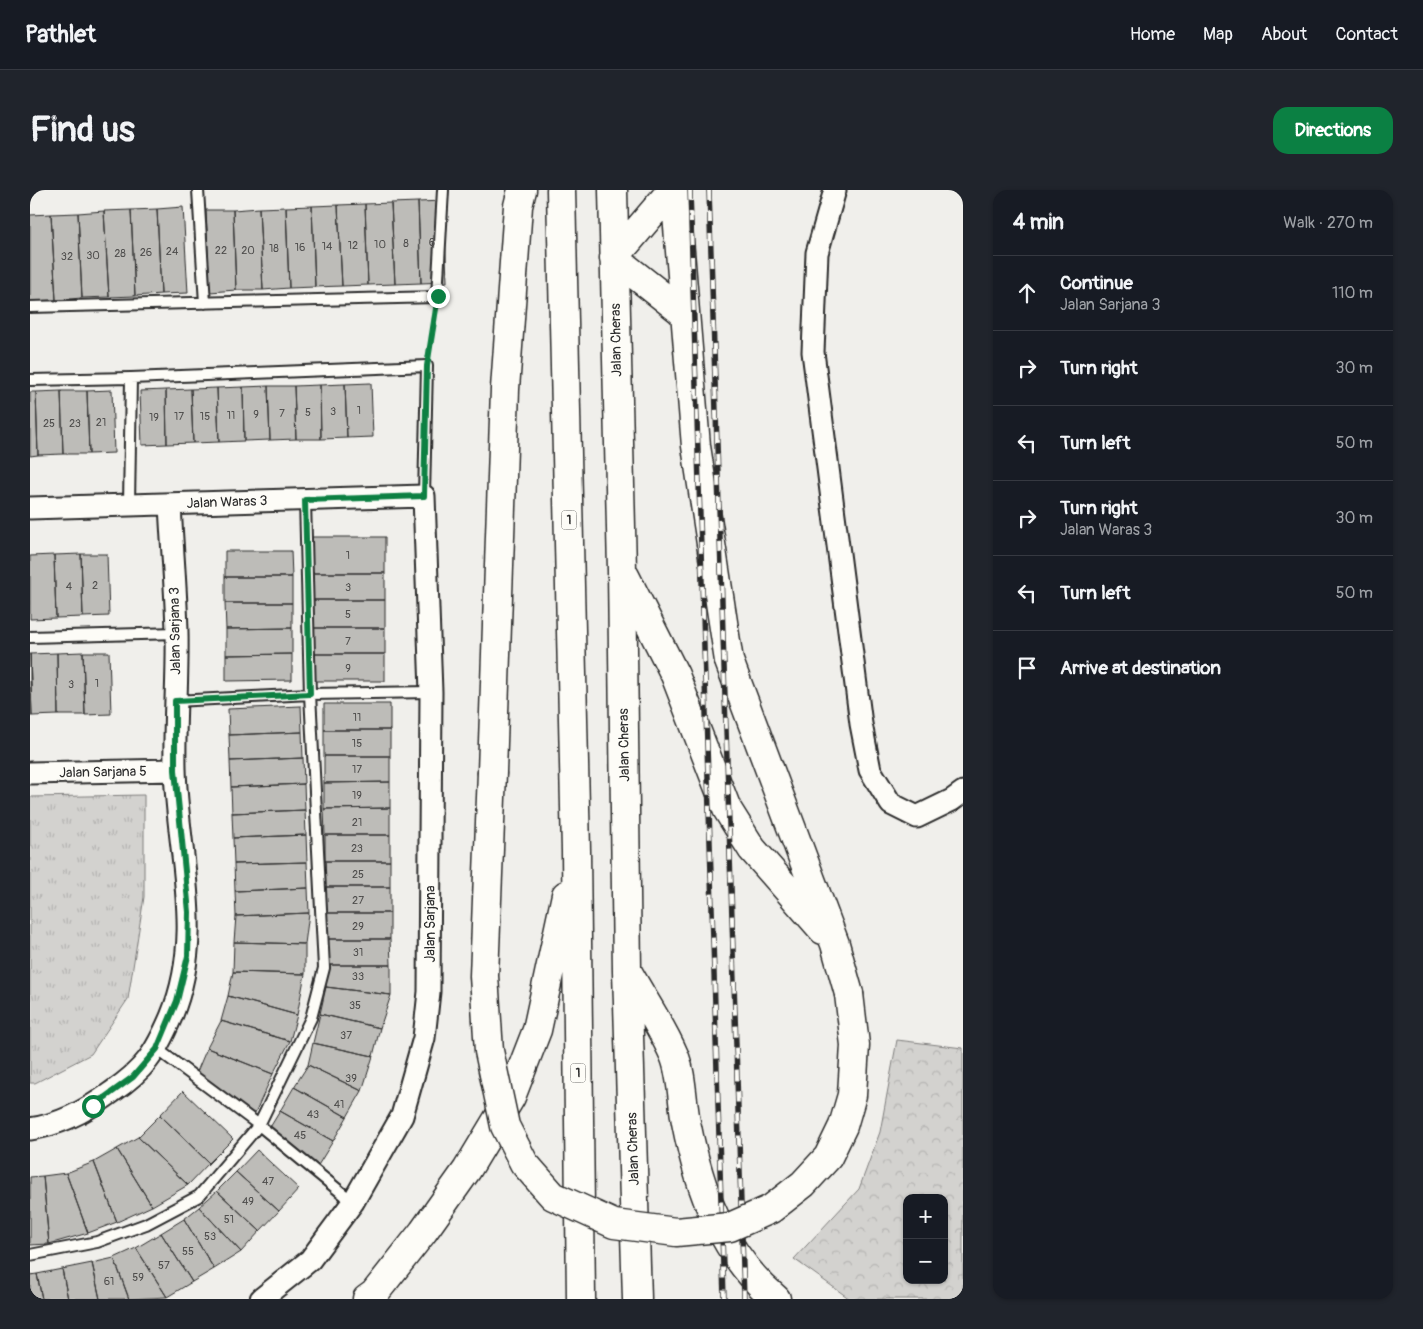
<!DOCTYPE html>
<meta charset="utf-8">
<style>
body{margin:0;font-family:Pangolin,sans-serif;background:#20242c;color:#f1f3f6}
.controls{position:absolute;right:15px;bottom:15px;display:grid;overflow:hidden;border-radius:10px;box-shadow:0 1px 4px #0004}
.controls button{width:45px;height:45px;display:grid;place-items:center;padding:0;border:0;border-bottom:1px solid #363941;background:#171b24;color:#f1f3f6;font:25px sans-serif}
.stop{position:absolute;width:15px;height:15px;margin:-11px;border:4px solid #0b8043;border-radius:50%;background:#fff}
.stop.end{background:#0b8043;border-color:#fff;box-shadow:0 1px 5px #0008}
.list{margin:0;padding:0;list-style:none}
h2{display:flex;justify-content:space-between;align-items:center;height:65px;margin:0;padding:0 20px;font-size:21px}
h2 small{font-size:16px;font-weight:400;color:#9ea1a6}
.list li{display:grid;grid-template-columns:32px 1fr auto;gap:15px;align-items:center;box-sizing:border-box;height:75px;padding:0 20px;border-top:1px solid #363941}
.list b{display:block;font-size:19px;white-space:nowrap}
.list p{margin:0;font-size:16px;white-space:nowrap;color:#9ea1a6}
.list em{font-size:16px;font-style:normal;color:#9ea1a6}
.icon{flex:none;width:28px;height:28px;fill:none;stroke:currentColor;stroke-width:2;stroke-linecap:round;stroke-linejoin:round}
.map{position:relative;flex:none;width:933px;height:1109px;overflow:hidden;border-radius:15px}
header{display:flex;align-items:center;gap:30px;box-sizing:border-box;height:70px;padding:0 25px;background:#171b24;border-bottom:1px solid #363941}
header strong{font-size:24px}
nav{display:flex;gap:28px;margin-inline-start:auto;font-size:18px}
.intro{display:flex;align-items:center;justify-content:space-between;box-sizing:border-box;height:120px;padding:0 30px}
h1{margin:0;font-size:35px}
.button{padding:12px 22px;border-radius:15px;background:#0b8043;color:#fff;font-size:18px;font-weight:700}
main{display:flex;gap:30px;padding:0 30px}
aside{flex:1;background:#171b24;border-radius:15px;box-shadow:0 1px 4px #0004}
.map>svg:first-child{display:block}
</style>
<header>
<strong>Pathlet</strong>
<nav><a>Home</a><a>Map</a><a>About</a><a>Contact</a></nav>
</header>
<div class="intro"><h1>Find us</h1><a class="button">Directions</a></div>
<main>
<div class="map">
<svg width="933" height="1109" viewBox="0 0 933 1109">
<defs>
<pattern id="forest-crowns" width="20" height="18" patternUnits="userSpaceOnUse" patternTransform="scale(1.25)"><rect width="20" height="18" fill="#d3d2cf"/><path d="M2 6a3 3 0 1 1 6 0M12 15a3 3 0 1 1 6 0" fill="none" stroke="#b5b4b2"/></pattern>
<pattern id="park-tufts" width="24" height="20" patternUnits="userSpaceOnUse" patternTransform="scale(1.25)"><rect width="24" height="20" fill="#d3d2cf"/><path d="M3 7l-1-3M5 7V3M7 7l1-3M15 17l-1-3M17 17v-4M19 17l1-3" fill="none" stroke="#b5b4b2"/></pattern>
</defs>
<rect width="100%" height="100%" fill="#f0efeb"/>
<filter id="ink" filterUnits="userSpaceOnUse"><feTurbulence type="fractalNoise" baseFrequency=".02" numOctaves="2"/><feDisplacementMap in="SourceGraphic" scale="10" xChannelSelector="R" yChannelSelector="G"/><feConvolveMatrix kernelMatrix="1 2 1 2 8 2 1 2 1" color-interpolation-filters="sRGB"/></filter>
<g filter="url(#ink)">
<!-- forest -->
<path fill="url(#forest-crowns)" stroke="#7f7e7d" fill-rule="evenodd" d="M 867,850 L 933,858 L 933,1109 L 820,1109 L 764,1069 L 829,999 L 850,942 ZM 877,1008 L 914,1008 L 914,1090 L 877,1090 Z"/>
<!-- park -->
<path fill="url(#park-tufts)" stroke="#7f7e7d" d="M 114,605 L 114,707 L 98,809 L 61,864 L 5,893 L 0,893 L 0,607 Z"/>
<!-- building -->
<path fill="#bdbcb8" stroke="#2b2b2b" d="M 414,11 L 417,92 L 391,93 L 388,12 Z
M 388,12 L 391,93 L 365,94 L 361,13 Z
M 361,13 L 365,94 L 338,95 L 335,14 Z
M 335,14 L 338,95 L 312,96 L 308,15 Z
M 308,15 L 312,96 L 285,97 L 282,16 Z
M 282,16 L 285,97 L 259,98 L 256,17 Z
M 153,17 L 158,103 L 131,104 L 127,19 Z
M 256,17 L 259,98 L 233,100 L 229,18 Z
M 229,18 L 233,100 L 206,100 L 203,20 Z
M 127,19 L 131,104 L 105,106 L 101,20 Z
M 101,20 L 105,106 L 79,107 L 74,21 Z
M 176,20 L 203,20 L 206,100 L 180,102 Z
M 74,21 L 79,107 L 52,108 L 48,23 Z
M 48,23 L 52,108 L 26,110 L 21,24 Z
M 21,24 L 26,110 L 0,111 L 0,25 Z
M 341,193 L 343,247 L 317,248 L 315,194 Z
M 315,194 L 317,248 L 291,249 L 290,195 Z
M 290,195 L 291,249 L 266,249 L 264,196 Z
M 238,196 L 264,196 L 266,249 L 240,250 Z
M 238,196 L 240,250 L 214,251 L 213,197 Z
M 213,197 L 214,251 L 189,252 L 187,198 Z
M 187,198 L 189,252 L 163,253 L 161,199 Z
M 161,199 L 163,253 L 137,254 L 136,200 Z
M 82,200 L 84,263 L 59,264 L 57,201 Z
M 136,200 L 137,254 L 112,255 L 110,201 Z
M 31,201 L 57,201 L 59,264 L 33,264 Z
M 31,201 L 33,264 L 8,265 L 6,202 Z
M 0,202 L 6,202 L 8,265 L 0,266 Z
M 282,347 L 355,347 L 355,383 L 282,383 Z
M 195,361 L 261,361 L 262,387 L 195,387 Z
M 51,364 L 77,364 L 79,426 L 53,427 Z
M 51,364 L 53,427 L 26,428 L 24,365 Z
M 24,365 L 26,428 L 0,429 L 0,366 Z
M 282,383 L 355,383 L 355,410 L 282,410 Z
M 195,387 L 262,387 L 262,413 L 195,413 Z
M 282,410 L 355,410 L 355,438 L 282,438 Z
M 195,413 L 262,413 L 262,438 L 196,439 Z
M 262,438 L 262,464 L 196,465 L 196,439 Z
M 282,438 L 355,438 L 355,464 L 282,464 Z
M 53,462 L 79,462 L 81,524 L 55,525 Z
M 53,462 L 55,525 L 28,525 L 27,463 Z
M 27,463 L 28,525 L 2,526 L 0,464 Z
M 0,464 L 2,526 L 0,526 Z
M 262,464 L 262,490 L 196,491 L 196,465 Z
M 282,464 L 355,464 L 355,491 L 282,491 Z
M 294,514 L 360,514 L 360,540 L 294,540 Z
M 271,516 L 272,542 L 199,545 L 198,519 Z
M 294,540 L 360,540 L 360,566 L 294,566 Z
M 272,542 L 273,568 L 200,571 L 199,545 Z
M 294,566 L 360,566 L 360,592 L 294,593 Z
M 273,568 L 274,594 L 201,597 L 200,571 Z
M 360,592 L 360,618 L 294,619 L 294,593 Z
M 274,594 L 275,620 L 202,623 L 201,597 Z
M 360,618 L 360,645 L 295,645 L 294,619 Z
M 275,620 L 276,645 L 203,648 L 202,623 Z
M 276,645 L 277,672 L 204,674 L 203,648 Z
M 295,645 L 360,645 L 360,671 L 295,671 Z
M 295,671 L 360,671 L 360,697 L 295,697 Z
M 277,672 L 278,698 L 205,701 L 204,674 Z
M 295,697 L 360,697 L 360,723 L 295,723 Z
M 278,698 L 279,723 L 206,726 L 205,701 Z
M 279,723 L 275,754 L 204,752 L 206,726 Z
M 295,723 L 360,723 L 360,749 L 295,749 Z
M 295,749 L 360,749 L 361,775 L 295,775 Z
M 204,752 L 275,754 L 275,784 L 203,782 Z
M 295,775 L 361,775 L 361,805 L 296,797 Z
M 203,782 L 275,784 L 267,825 L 198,806 Z
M 296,797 L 361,805 L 350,838 L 290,824 Z
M 198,806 L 267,825 L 260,851 L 191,831 Z
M 290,824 L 350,838 L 343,866 L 283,853 Z
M 191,831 L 260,851 L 243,884 L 177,858 Z
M 283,853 L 343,866 L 332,901 L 278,875 Z
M 177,858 L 243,884 L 224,925 L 166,884 Z
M 278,875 L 332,901 L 317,927 L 264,897 Z
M 264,897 L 317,927 L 303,951 L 250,921 Z
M 153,901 L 203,949 L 179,973 L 130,925 Z
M 250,921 L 303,951 L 287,977 L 239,939 Z
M 130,925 L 179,973 L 158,995 L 108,947 Z
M 108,947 L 158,995 L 122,1016 L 87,959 Z
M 87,959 L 122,1016 L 87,1032 L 64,972 Z
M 227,960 L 269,999 L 249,1021 L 206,982 Z
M 64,972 L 87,1032 L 58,1043 L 36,983 Z
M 206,982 L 249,1021 L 230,1041 L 187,1001 Z
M 36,983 L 58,1043 L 19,1054 L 13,986 Z
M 13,986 L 19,1054 L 0,1055 L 0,987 Z
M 187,1001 L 230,1041 L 211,1062 L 169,1017 Z
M 169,1017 L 211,1062 L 184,1079 L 154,1029 Z
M 154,1029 L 184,1079 L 162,1092 L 131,1043 Z
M 131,1043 L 162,1092 L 137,1107 L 106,1058 Z
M 106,1058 L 137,1107 L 99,1109 L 84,1068 Z
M 84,1068 L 99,1109 L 70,1109 L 62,1073 Z
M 62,1073 L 70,1109 L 38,1109 L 32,1079 Z
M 32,1079 L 38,1109 L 12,1109 L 7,1084 Z
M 7,1084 L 12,1109 L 0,1109 L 0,1085 Z"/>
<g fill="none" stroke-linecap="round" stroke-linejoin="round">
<defs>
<path id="lane" d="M 168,0 L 175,113
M 0,117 L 407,107 L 413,0
M 0,190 L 101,188 L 397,176 L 394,306
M 99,315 L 101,188
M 0,447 L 147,443
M 145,511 L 280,504 L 401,502
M 127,859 L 229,935 L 323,1012
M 0,1065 L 67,1052 L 116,1034 L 169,1006 L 229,935 L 281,828 L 294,778 L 280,504 L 275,310"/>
<path id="street" d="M 805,0 L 787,63 L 783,162 L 831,534 L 840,580 L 861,614 L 887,627 L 922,610 L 933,602
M 0,318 L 394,306 L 401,502 L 399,802 L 394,848 L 372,926 L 323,1012 L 280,1070 L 231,1109
M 0,583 L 145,580
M 0,939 C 29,935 59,919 82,902 C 115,879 125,864 141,827 C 176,743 147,664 145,578 C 144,532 148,487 147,442 C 146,399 142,357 140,314"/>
<path id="highway" d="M 531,0 L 546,661 L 551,1109
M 583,0 L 592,380 L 597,781 L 607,1109
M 645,0 L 666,256 L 699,471 L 805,754 L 819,804
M 584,68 L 655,124
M 584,68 L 642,0
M 595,386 L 645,485 L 697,619 L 722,659 L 793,740
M 462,582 L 475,199 L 488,16 L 492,0
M 599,784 C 614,811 632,837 644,865 C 652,883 652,912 656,932 C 669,999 692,1064 746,1109
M 337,1109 L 344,1104 L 393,1042 L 437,980 L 481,907 L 507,840 L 536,705"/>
</defs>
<!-- lane casing -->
<use href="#lane" stroke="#2b2b2b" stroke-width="14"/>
<!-- street casing -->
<use href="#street" stroke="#2b2b2b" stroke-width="25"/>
<!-- highway casing -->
<use href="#highway" stroke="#2b2b2b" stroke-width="31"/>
<!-- path -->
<path stroke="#2b2b2b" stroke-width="3" stroke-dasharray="5 4" stroke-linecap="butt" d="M 400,158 L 405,124"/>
<!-- lane -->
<use href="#lane" stroke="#fdfcf7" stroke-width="10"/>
<!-- street -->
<use href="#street" stroke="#fdfcf7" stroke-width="21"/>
<!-- highway -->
<use href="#highway" stroke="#fdfcf7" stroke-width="28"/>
<defs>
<path id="rail" d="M 660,0 L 694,1109
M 679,0 L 714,1109"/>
</defs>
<!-- rail casing -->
<use href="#rail" stroke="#2b2b2b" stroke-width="5.5"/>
<!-- rail -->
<use href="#rail" stroke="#fdfcf7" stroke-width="4" stroke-dasharray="11" stroke-linecap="butt"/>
<defs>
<path id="highway-bridge" d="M 462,582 L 454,786 L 459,861 L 475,936 L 494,973 L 523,1006 L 584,1034 L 646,1042 L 700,1037 L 741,1019 L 773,994 L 798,967 L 813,936 L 822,905 L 825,855 L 819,804"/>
</defs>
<!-- highway-bridge casing -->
<use href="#highway-bridge" stroke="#2b2b2b" stroke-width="31" stroke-linecap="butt"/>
<!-- highway-bridge -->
<use href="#highway-bridge" stroke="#fdfcf7" stroke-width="28"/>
</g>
</g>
<g fill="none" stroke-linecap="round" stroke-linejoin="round" filter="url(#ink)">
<!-- route -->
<path stroke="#0b8043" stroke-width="6" d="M 63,916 L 103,887 L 127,859 L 147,811 L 158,766 L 159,722 L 145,580 L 145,511 L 280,504 L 275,310 L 394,306 L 397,176 L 408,106"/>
</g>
<g text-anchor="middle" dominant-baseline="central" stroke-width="5" stroke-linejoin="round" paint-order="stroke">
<!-- number labels -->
<g font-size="11" fill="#504f4e">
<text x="402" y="52">6</text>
<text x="376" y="53">8</text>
<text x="350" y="54">10</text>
<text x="323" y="55">12</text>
<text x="297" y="56">14</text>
<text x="270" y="57">16</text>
<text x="244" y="58">18</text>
<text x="191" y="60">22</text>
<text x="218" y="60">20</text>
<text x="142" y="61">24</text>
<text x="116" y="62">26</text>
<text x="90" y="63">28</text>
<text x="63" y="65">30</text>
<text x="37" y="66">32</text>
<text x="329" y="220">1</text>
<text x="303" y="221">3</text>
<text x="278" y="222">5</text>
<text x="252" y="223">7</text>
<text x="226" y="224">9</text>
<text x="201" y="225">11</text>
<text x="149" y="226">17</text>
<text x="175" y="226">15</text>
<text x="124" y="227">19</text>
<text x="71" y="232">21</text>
<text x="19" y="233">25</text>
<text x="45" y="233">23</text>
<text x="318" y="365">1</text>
<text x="65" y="395">2</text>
<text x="39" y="396">4</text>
<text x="318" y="397">3</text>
<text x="318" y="424">5</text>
<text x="318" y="451">7</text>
<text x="318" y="478">9</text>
<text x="67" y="493">1</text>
<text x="41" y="494">3</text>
<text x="327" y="527">11</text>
<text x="327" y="553">15</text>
<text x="327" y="579">17</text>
<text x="327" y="605">19</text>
<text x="327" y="632">21</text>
<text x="327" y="658">23</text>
<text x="328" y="684">25</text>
<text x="328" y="710">27</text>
<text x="328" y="736">29</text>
<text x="328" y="762">31</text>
<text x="328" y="786">33</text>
<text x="325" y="815">35</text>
<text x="316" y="845">37</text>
<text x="321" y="888">39</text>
<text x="309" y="914">41</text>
<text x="283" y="924">43</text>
<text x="270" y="945">45</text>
<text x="238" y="991">47</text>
<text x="218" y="1011">49</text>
<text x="199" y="1029">51</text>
<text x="180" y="1046">53</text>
<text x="158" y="1061">55</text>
<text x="134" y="1075">57</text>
<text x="108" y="1087">59</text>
<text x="79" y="1091">61</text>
</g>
<!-- shield labels -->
<g fill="#fdfcf7" stroke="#6a6a68" stroke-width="1">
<rect x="531.5" y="320.5" width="15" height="19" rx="4"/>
<rect x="540.5" y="873.5" width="15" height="19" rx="4"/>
</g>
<g font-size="12" font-weight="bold" fill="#2b2b2b">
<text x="539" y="330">1</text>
<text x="548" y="883">1</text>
</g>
<!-- street labels -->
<g font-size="14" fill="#2b2b2b" stroke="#fdfcf7">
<text transform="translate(586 150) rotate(-91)">Jalan Cheras</text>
<text transform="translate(197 312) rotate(-2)">Jalan Waras 3</text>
<text transform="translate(145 441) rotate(-91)">Jalan Sarjana 3</text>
<text transform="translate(594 555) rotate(-91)">Jalan Cheras</text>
<text transform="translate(73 582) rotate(-1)">Jalan Sarjana 5</text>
<text transform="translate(400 734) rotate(-90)">Jalan Sarjana</text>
<text transform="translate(603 959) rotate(-92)">Jalan Cheras</text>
</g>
</g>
</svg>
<div class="controls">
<button>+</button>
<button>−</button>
</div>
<div class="stop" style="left:63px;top:916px"></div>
<div class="stop end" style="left:408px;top:106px"></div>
</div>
<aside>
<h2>4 min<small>Walk · 270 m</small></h2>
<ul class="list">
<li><svg class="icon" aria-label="ahead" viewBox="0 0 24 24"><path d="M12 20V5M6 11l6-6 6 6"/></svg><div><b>Continue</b><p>Jalan Sarjana 3</p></div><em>110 m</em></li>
<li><svg class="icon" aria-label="right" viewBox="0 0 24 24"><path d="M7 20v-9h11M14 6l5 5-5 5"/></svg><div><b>Turn right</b></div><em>30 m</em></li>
<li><svg class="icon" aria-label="left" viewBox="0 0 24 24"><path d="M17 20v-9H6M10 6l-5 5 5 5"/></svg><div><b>Turn left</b></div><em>50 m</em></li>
<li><svg class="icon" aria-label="right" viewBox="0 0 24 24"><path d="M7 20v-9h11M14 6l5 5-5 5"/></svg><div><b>Turn right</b><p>Jalan Waras 3</p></div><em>30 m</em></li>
<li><svg class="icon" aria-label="left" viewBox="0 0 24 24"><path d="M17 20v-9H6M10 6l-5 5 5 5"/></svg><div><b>Turn left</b></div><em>50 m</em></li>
<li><svg class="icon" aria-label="arrive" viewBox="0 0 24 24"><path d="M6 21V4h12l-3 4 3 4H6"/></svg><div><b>Arrive at destination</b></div></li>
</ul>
</aside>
</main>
